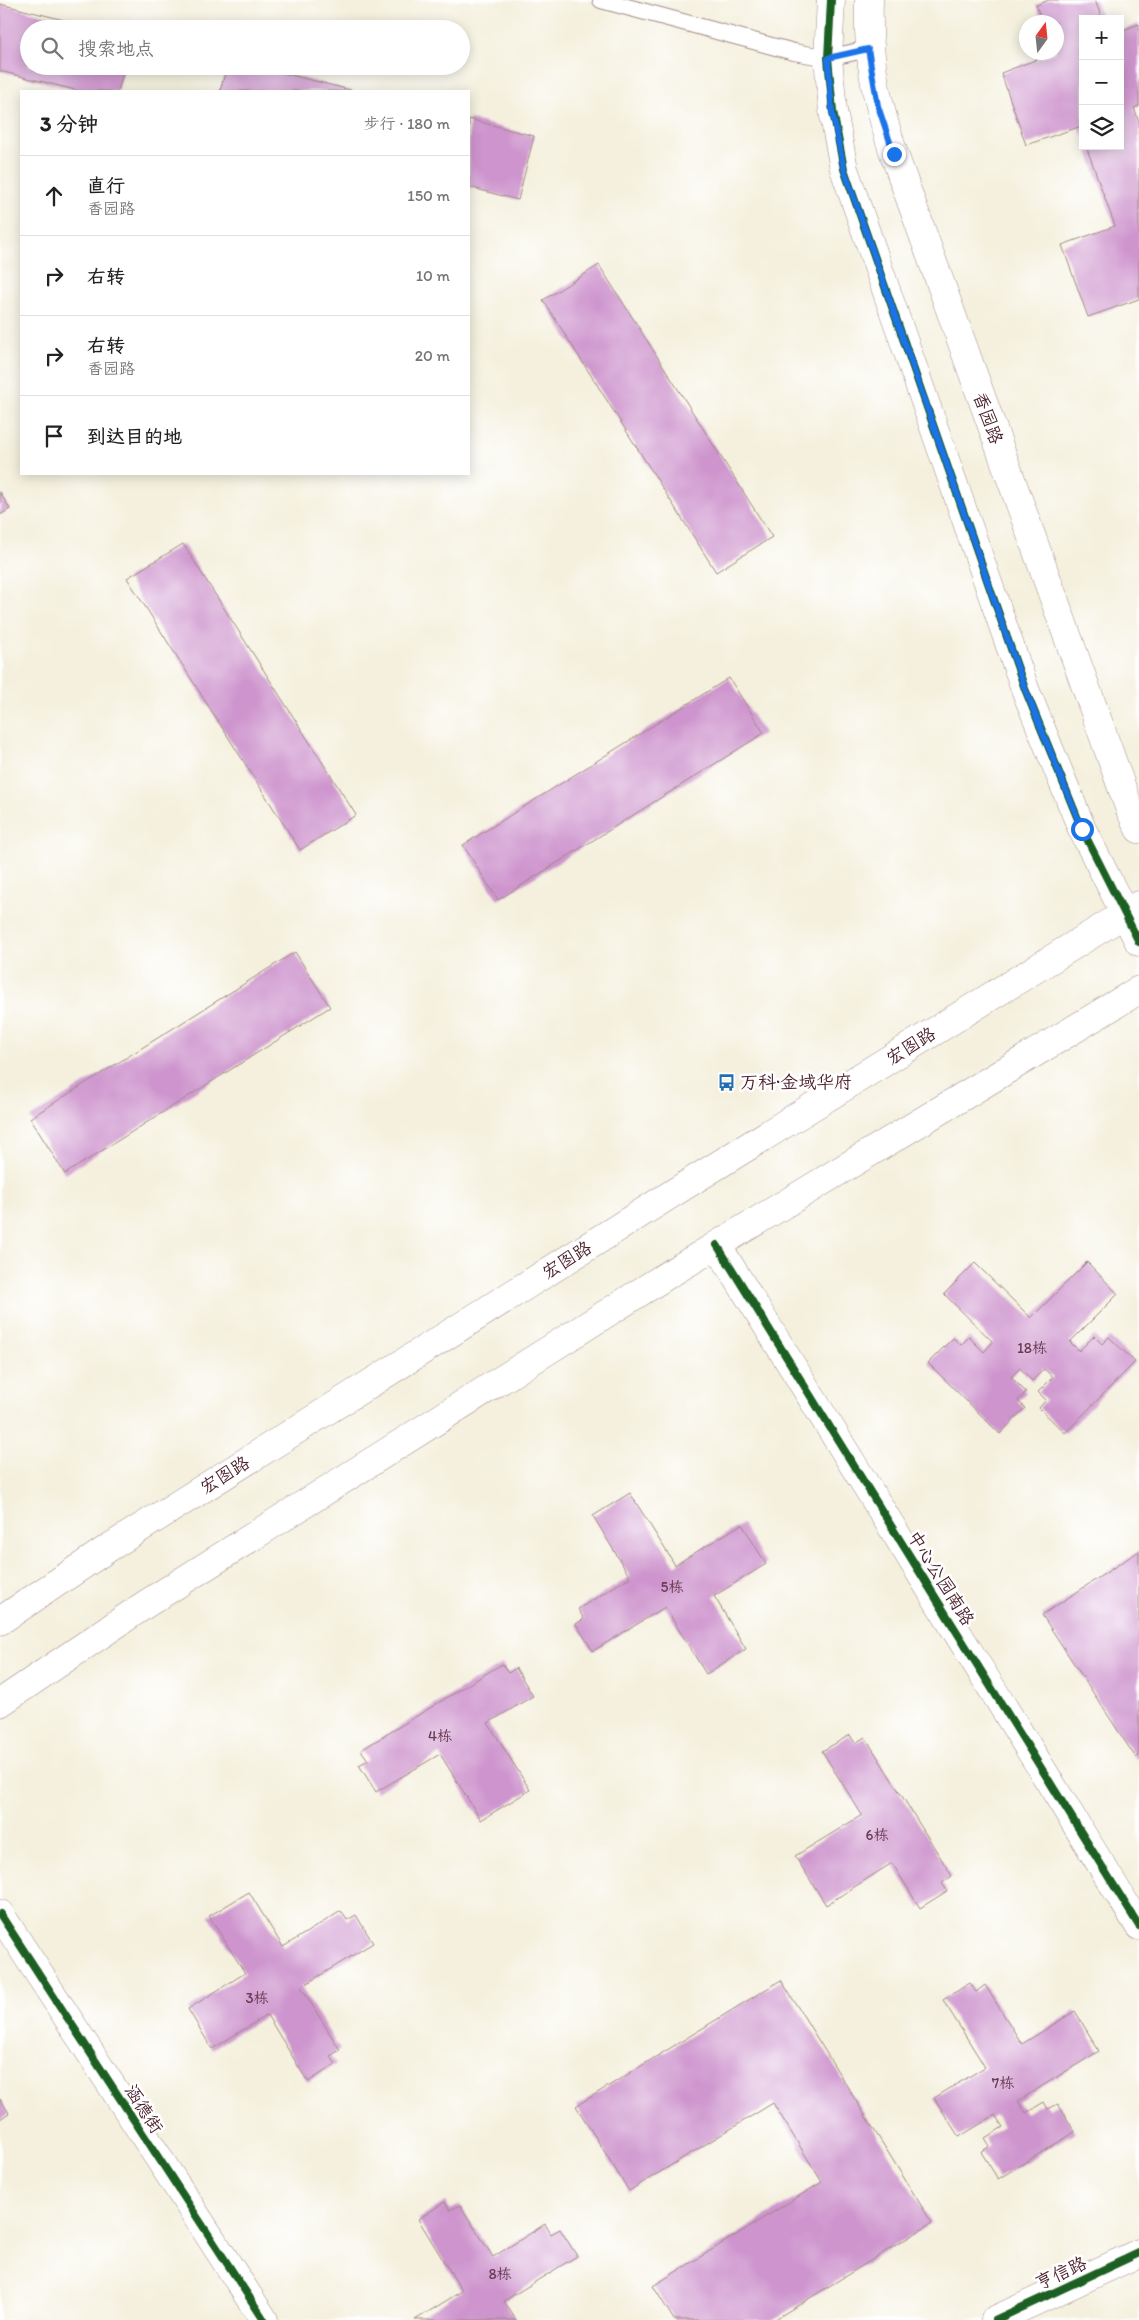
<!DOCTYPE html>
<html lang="zh">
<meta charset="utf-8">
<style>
body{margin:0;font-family:Itim,"LXGW WenKai TC",sans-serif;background:#f2f2f2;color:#222}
.controls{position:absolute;right:15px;top:15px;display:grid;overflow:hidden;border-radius:0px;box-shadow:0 2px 12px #0003}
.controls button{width:45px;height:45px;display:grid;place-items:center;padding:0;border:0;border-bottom:1px solid #e0e0e0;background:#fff;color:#222;font:25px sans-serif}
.compass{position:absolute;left:1019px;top:15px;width:45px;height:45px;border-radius:50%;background:#fff;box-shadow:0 2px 12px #0003;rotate:15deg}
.stop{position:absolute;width:15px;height:15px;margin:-11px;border:4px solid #1a73e8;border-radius:50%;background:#fff}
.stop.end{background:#1a73e8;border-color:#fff;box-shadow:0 1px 5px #0008}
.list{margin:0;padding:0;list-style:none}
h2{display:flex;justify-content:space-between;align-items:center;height:65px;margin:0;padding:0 20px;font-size:21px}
h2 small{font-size:16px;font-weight:400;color:#767676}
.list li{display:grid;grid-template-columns:32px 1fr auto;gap:15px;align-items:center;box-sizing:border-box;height:80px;padding:0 20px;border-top:1px solid #e0e0e0}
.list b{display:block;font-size:19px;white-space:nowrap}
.list p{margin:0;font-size:16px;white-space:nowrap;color:#767676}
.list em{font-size:16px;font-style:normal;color:#767676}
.icon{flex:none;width:28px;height:28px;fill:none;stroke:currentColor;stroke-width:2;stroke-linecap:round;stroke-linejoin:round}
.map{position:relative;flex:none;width:1139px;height:2320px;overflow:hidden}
.search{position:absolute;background:#fff;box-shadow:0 2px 12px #0003;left:20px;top:20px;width:450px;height:55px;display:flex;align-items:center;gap:12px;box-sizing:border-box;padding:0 18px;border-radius:28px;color:#767676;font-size:19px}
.panel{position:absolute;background:#fff;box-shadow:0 2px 12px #0003;left:20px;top:90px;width:450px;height:385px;border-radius:0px}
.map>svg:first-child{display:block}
</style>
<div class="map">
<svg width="1139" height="2320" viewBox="0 0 1139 2320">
<rect width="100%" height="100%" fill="#fff"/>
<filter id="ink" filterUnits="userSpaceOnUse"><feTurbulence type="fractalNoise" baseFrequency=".02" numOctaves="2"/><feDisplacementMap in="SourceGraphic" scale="10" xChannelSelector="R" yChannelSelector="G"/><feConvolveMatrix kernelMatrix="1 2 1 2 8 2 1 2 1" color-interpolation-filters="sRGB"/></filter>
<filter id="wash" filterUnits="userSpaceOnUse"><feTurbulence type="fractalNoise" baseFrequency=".0096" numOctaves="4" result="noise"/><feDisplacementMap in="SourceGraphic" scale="20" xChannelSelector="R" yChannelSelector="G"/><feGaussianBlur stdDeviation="1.12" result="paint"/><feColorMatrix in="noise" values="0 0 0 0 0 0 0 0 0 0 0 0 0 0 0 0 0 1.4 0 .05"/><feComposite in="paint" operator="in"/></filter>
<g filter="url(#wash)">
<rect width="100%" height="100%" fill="#f4f0dd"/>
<g id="blocks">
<!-- building -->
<path fill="#ce94cd" d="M 1049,0 L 1095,0 L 1102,19 L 1083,19 L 1083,136 L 1079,127 L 1026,145 L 1001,73 L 1056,52 L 1056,22 L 1042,22 L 1036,5 Z
M 0,4 L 96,28 L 29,29 L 29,66 L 125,66 L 118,91 L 79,91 L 0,71 Z
M 1139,24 L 1139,106 L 1134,108 L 1139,122 L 1139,299 L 1088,317 L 1062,245 L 1115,226 L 1086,146 L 1120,146 L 1120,31 Z
M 227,66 L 256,66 L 354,91 L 220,91 Z
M 469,119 L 534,136 L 518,200 L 469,187 Z
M 599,265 L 772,537 L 716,572 L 543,300 Z
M 0,492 L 10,509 L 0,515 Z
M 183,544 L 356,815 L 300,850 L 127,578 Z
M 729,678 L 764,733 L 498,900 L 463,845 Z
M 295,952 L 330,1007 L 65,1174 L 30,1118 Z
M 1087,1262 L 1118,1294 L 1070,1342 L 1079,1351 L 1094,1336 L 1102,1344 L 1109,1337 L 1135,1362 L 1065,1433 L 1039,1408 L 1046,1400 L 1038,1392 L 1053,1377 L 1044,1369 L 1032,1381 L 1020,1368 L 1011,1377 L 1026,1392 L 1018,1401 L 1025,1408 L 1000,1434 L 928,1363 L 953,1338 L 961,1345 L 969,1337 L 984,1352 L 993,1342 L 944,1294 L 975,1263 L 1031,1318 Z
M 630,1493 L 675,1565 L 742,1524 L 766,1564 L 714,1596 L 746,1649 L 706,1674 L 665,1607 L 593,1651 L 576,1624 L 584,1619 L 578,1609 L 630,1577 L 593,1516 Z
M 1139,1551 L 1139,1756 L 1136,1758 L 1042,1615 Z
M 502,1664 L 508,1673 L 516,1668 L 533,1696 L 488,1723 L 530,1790 L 481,1820 L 440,1754 L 376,1792 L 359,1765 L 368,1760 L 361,1750 Z
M 850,1735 L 855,1743 L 865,1737 L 952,1876 L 942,1883 L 947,1891 L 920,1908 L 892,1863 L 826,1905 L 795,1856 L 862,1815 L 822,1751 Z
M 249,1892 L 283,1947 L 341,1911 L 347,1920 L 356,1915 L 373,1943 L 301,1987 L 340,2050 L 330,2056 L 336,2064 L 308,2082 L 267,2015 L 212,2049 L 188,2009 L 245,1973 L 209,1916 Z
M 781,1980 L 932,2223 L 774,2320 L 674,2320 L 653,2286 L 822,2182 L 773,2103 L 629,2191 L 576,2106 Z
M 970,1983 L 976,1992 L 985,1985 L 1022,2044 L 1075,2011 L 1099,2051 L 1018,2101 L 1026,2113 L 1044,2102 L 1048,2109 L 1058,2104 L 1075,2132 L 998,2179 L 981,2152 L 990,2146 L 985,2138 L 1003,2127 L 995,2115 L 959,2137 L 934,2098 L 985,2067 L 943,2000 Z
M 0,2099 L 9,2113 L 0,2119 Z
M 445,2202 L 450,2210 L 460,2205 L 493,2257 L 545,2224 L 551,2234 L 560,2229 L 577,2256 L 504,2301 L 516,2320 L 415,2320 L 462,2291 L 418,2219 Z"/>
</g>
</g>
<g filter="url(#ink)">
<use href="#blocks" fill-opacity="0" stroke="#9f8884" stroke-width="1"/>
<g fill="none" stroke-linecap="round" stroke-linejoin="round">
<defs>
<path id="lane" d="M 601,0 L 794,52 L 828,58 L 868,49"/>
<path id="street" d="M 717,1245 L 1139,1926
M 0,1914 L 264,2320
M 995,2320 L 1139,2253"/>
<path id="secondary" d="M 831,0 L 828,58 L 833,111 L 844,169 L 1025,689 L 1082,829 L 1139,942
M 869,0 C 867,58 876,99 894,154 L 1130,810 L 1139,829
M 0,1621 L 107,1549 L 697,1178 L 1139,905
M 0,1703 L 146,1604 L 669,1274 L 1139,990"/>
</defs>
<!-- lane casing -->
<use href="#lane" stroke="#9f8884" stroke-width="18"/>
<!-- street casing -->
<use href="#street" stroke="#9f8884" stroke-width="29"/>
<!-- secondary casing -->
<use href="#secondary" stroke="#9f8884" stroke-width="29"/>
<!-- lane -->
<use href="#lane" stroke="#fff" stroke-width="16"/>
<!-- street -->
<use href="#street" stroke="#fff" stroke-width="28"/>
<!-- secondary -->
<use href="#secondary" stroke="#fff" stroke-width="28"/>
<defs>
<path id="cycleway" d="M 831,0 L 828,58 L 833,111 L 844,169 L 1025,689 L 1082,829 L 1139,942
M 717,1245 L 1139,1926
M 0,1914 L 264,2320
M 995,2320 L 1139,2253"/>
</defs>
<!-- cycleway casing -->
<use href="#cycleway" stroke="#fff" stroke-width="11"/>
<!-- cycleway -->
<use href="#cycleway" stroke="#1b5e20" stroke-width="8"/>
</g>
</g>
<g fill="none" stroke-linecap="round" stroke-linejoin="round" filter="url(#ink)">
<!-- route -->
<path stroke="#1a73e8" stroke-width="6" d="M 894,154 L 878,106 L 868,49 L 828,58 L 832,111 L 844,169 L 1025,689 L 1082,829"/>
</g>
<!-- icons -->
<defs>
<symbol id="bus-bare" viewBox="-9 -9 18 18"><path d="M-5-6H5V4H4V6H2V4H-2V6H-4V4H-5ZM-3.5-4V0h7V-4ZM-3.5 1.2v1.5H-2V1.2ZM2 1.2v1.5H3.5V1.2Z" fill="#1f6fb2" stroke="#fff" stroke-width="2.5" paint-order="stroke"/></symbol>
</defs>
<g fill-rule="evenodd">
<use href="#bus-bare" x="714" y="1070" width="25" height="25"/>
</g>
<g text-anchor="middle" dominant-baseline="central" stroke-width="5" stroke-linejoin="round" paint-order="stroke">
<!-- number labels -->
<g font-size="15" fill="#6b3c54">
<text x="1032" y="1348">18栋</text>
<text x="672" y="1587">5栋</text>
<text x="440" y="1736">4栋</text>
<text x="877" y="1835">6栋</text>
<text x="257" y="1998">3栋</text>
<text x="1003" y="2083">7栋</text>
<text x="500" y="2274">8栋</text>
</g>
<!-- street labels -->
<g font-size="18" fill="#4a1f2b" stroke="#fff">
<text transform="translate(988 418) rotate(70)">香园路</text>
<text transform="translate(911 1046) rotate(-32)">宏图路</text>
<text transform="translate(567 1260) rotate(-32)">宏图路</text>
<text transform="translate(225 1475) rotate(-32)">宏图路</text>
<text transform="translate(941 1578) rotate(58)">中心公园南路</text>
<text transform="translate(144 2109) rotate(57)">涵德街</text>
<text transform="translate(1061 2273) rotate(-25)">亨信路</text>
</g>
<!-- poi labels -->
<g font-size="18" fill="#4a1f2b" stroke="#fff" text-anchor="start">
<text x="740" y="1082">万科·金域华府</text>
</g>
</g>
</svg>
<div class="controls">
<button>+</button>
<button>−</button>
<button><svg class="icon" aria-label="layers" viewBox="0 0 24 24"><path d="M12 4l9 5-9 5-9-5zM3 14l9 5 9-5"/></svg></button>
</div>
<svg class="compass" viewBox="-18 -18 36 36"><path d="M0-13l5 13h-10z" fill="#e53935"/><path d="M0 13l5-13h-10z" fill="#767676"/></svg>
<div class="stop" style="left:1082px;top:829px"></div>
<div class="stop end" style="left:894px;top:154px"></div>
<div class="search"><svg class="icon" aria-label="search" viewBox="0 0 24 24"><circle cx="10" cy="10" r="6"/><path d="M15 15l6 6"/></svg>搜索地点</div>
<section class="panel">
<h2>3 分钟<small>步行 · 180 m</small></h2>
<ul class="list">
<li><svg class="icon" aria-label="ahead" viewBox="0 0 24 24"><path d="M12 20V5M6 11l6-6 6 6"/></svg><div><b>直行</b><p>香园路</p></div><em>150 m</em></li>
<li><svg class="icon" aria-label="right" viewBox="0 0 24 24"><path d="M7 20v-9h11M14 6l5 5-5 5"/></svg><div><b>右转</b></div><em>10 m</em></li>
<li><svg class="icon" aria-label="right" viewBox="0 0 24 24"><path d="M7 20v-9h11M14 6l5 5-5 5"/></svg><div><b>右转</b><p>香园路</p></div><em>20 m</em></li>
<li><svg class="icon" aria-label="arrive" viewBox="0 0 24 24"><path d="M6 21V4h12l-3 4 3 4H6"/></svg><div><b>到达目的地</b></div></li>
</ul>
</section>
</div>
